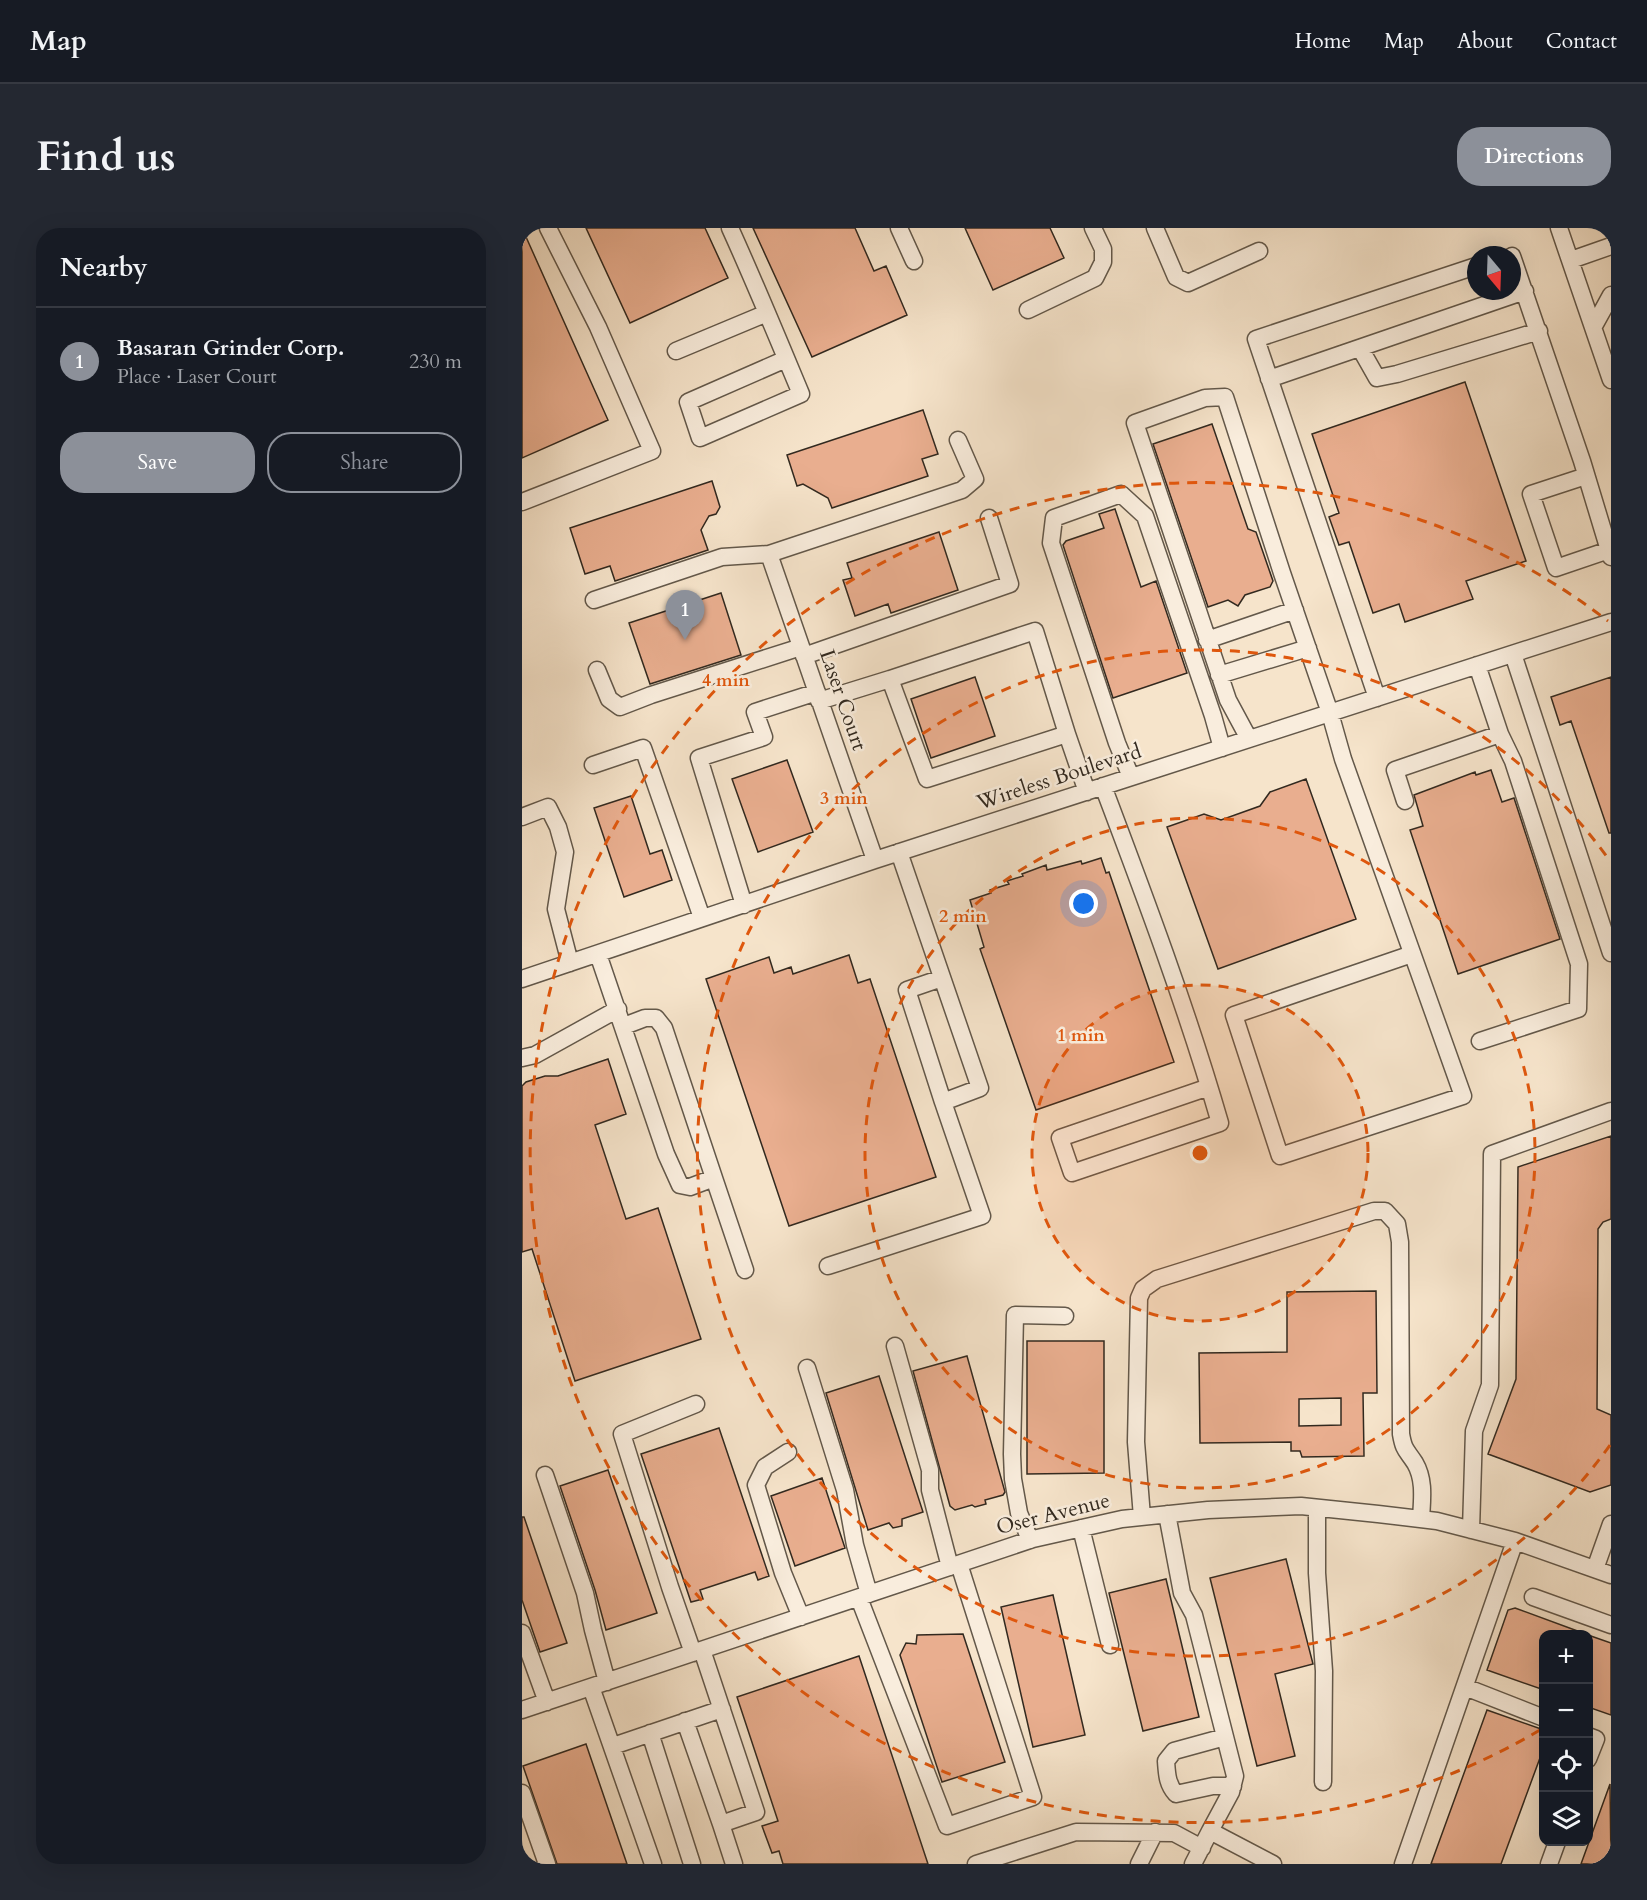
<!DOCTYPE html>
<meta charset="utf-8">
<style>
body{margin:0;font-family:Cardo,serif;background:#242831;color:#f1f3f6}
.controls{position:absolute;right:18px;bottom:18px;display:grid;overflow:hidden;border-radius:12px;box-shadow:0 6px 24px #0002}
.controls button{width:54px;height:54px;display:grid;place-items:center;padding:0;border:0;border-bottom:2px solid #363941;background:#171b24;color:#f1f3f6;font:30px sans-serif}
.compass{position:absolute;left:945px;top:18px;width:54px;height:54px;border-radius:50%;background:#171b24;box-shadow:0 6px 24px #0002;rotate:161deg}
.you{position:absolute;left:562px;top:676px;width:21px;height:21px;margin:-15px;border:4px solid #fff;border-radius:50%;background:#1a73e8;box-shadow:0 0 0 9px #1a73e833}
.badge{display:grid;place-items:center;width:39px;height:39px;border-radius:50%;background:#8c9099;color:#fff;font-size:20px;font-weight:700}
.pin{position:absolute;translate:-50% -50px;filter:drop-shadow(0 2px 3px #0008)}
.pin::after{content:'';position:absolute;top:32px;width:21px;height:18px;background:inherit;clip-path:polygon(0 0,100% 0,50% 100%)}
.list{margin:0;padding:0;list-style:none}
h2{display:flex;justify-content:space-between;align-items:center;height:78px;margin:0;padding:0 24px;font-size:26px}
h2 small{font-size:20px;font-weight:400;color:#9ea1a6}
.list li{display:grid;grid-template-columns:39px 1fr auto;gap:18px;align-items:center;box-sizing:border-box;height:108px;padding:0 24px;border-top:2px solid #363941}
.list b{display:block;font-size:22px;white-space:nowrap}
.list p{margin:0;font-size:20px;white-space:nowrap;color:#9ea1a6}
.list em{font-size:20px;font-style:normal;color:#9ea1a6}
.actions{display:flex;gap:12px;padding:18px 24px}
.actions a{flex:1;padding:14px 0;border:2px solid #8c9099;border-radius:24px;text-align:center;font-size:21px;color:#8c9099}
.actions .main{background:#8c9099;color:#fff}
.icon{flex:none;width:33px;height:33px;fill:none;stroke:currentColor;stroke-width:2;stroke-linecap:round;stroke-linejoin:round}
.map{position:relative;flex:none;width:1089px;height:1636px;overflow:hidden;border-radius:24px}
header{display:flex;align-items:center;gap:36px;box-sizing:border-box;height:84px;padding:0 30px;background:#171b24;border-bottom:2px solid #363941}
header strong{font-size:28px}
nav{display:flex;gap:33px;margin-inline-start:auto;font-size:21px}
.intro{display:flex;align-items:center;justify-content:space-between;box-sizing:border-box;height:144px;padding:0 36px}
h1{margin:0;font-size:42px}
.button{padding:15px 27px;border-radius:24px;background:#8c9099;color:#fff;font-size:21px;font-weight:700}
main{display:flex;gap:36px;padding:0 36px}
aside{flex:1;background:#171b24;border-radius:24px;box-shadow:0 6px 24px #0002}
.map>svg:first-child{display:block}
</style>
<header>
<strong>Map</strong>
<nav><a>Home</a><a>Map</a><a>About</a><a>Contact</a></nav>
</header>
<div class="intro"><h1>Find us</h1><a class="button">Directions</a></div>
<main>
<aside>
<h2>Nearby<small></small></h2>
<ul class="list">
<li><span class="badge">1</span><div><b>Basaran Grinder Corp.</b><p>Place · Laser Court</p></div><em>230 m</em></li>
</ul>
<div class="actions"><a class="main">Save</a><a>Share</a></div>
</aside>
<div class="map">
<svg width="1089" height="1636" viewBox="0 0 1089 1636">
<rect width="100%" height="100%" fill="#f6e4cb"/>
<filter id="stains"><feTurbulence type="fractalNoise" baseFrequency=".00333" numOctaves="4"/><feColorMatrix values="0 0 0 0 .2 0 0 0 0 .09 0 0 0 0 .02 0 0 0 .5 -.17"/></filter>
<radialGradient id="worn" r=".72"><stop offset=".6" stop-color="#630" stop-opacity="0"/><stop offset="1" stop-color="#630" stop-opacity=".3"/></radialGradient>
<!-- building -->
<path fill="#e9ae8f" stroke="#32291f" stroke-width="1.5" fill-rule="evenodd" d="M 0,0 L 86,192 L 0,230 Z
M 64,0 L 183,0 L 206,50 L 108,95 Z
M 231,0 L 333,0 L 352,43 L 364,38 L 385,87 L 290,129 Z
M 443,0 L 528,0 L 542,30 L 471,62 Z
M 943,154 L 1004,333 L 944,353 L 951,371 L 883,394 L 877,376 L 851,385 L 827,314 L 817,317 L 807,289 L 817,285 L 790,206 Z
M 401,182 L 416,226 L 400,231 L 406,248 L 310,280 L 306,270 L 281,256 L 275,258 L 265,227 Z
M 690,196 L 726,301 L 734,304 L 751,353 L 748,359 L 723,367 L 716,378 L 706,372 L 686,379 L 631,216 Z
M 190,253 L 198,279 L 194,286 L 187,288 L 179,302 L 186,322 L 93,353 L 88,338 L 63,346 L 48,300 Z
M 593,281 L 619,359 L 634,353 L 665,445 L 591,470 L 541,317 L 544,313 L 582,300 L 577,286 Z
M 417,304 L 436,362 L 369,385 L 366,376 L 333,388 L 321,352 L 330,350 L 325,335 Z
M 199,365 L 219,427 L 128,456 L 107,395 Z
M 453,449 L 473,508 L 409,530 L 389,471 Z
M 1089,449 L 1089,605 L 1087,605 L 1049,493 L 1038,497 L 1029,469 Z
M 265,532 L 291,604 L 236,624 L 210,551 Z
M 969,542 L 980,574 L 992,570 L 1038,711 L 936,746 L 888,602 L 901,598 L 892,567 L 953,544 L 954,547 Z
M 784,551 L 834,691 L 696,741 L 645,599 L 682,586 L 699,592 L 738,578 L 748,564 Z
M 109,568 L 128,626 L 140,622 L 150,652 L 102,669 L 72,580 Z
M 579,630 L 584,645 L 587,644 L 652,834 L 514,882 L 458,721 L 462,719 L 448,672 L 469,665 L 468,662 L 487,656 L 485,653 L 501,648 L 500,646 L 524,637 L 525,642 L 559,633 L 560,636 Z
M 327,727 L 336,755 L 348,751 L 414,949 L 267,998 L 184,751 L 247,729 L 252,745 L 269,739 L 271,746 Z
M 86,831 L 104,886 L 73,897 L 104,991 L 136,980 L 179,1111 L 53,1153 L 10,1021 L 0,1024 L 0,858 L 4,854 L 23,848 L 36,848 Z
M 1089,908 L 1089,991 L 1081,994 L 1076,1001 L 1075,1181 L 1089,1187 L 1089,1257 L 1068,1264 L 966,1226 L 994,1151 L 996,939 Z
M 854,1063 L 855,1165 L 841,1165 L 842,1228 L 780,1229 L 778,1223 L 769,1223 L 769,1214 L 678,1215 L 677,1125 L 765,1124 L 765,1064 ZM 819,1170 L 819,1197 L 777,1198 L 777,1171 Z
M 505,1113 L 582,1113 L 582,1245 L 505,1246 Z
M 445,1128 L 483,1264 L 481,1267 L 463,1272 L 464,1276 L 453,1279 L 450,1277 L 433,1282 L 428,1278 L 391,1143 Z
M 357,1148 L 401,1284 L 380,1291 L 380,1298 L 371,1300 L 367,1295 L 346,1302 L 304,1165 Z
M 197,1200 L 247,1348 L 236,1352 L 233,1344 L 178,1362 L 181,1371 L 169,1374 L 119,1226 Z
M 86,1242 L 135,1385 L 84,1402 L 73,1362 L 38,1258 Z
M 300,1250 L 323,1320 L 273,1338 L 249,1268 Z
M 0,1289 L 2,1289 L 45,1415 L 18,1424 L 0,1372 Z
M 764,1331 L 791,1436 L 753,1446 L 773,1528 L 735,1538 L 688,1350 Z
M 644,1351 L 677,1489 L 621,1503 L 587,1365 Z
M 531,1367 L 563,1507 L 511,1519 L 479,1379 Z
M 993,1380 L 1061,1405 L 1022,1407 L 1022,1462 L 965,1442 L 986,1382 Z
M 441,1406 L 483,1534 L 420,1554 L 378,1427 L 384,1415 L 394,1416 L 395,1407 Z
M 1066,1407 L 1089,1415 L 1089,1487 L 1066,1479 Z
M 337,1428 L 406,1636 L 261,1636 L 257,1623 L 250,1625 L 240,1598 L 256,1593 L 215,1469 Z
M 965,1482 L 1022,1502 L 1022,1519 L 979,1636 L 909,1636 Z
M 64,1516 L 105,1636 L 35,1636 L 1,1538 Z
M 1088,1556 L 1089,1636 L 1059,1636 Z"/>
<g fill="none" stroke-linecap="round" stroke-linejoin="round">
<defs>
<path id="minor" d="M 208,0 C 233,55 256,111 279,166 L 178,210 L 166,174 L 264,131
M 377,0 L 392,33
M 633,0 L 654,49 L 666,55 L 737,23
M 1037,0 L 1089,152
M 990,28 L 1060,233 L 1089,329
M 1049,32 L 1089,18
M 506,82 L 573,50 L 581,34 L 581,21 L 571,0
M 1072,98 L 1089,67
M 838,120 L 855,150 L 875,146 L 1017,103
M 154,123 L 245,85
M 747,151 L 1003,63
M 1064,248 L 1009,266 L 1034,340 L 1087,322
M 0,274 L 130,223 L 76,99 L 26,0
M 247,326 L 353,632
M 72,372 L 200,329 L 247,326 L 440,262 L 453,251 L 436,212
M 685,412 L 773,382
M 991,426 L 1089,725
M 282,428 L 488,356 L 467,290
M 75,442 L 87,471 L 98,479 L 129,467 L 279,419
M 697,447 L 786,420
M 855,470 L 734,111 L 954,38
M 297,473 L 368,451
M 545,506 L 513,403 L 368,451 L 405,551 L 545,506 L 565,564
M 727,511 L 706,472 L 613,195 L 683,170 L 703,169 L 760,345 L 808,485 L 821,531 L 941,868 L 758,928 L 712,787 L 890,726
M 71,537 L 121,520 L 180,690
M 609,549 L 595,515 L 529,315 L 532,290 L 599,266 L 623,288 L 691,488 L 700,520
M 581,558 C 623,669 665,781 698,895 L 550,945 L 538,910 L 687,859
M 883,573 L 873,542 L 978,506 L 955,437
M 0,589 L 26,579 L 36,599 L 43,624 L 34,681 L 48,735
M 222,677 L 177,530 L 242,509 L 233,484 L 295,464
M 76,726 L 144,926 L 158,957 L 168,959 L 192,950 L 142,800 L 134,790 L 123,790 L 102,798
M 420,750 L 385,762 L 421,874
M 0,751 L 353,632 L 1089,394
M 958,813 L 1056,781 L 1057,736 L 991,533 L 978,506
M 0,830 L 13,827 L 96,781
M 192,950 L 223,1042
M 306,1038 L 460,988 L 421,874 L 458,860 L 377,624
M 373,1118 L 408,1242 L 408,1262 L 428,1339
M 285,1140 L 323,1262 L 333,1317 L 347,1366
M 266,1224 L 243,1239 L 234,1257 L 261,1345 L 279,1389
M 23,1247 L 63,1365 L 71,1402 L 85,1454
M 795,1280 L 795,1345 L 802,1443 L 801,1554
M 645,1286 L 660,1365 L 672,1387 L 713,1548 L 709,1564 L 688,1603
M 620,1289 L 614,1214 L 617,1070 L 621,1061 L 635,1051 L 852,983 L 863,983 L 875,996 L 878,1014 L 879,1206 C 882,1223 884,1221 893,1235 C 903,1252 900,1272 899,1291
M 559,1300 L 588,1417
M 949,1302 L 952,1203 L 968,1157 L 970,926 L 1089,883
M 508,1312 L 497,1285 L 491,1251 L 490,1226 L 493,1087 L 543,1088
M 1073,1341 L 1089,1296
M 1011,1369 L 1089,1397
M 337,1370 L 425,1598 L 511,1569 L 437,1336
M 0,1405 L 25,1474
M 180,1422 L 234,1584 L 199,1596 L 212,1636
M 171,1425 L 148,1359 L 100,1206 L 174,1176
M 69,1459 L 131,1636
M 943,1459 L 1022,1490
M 0,1482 L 511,1311 L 600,1291 L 686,1282 L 779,1278 L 856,1286 L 915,1293 L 993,1313 L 1089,1347
M 163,1493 L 199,1596
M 128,1505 L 170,1636
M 1066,1508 L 1074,1511 L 1066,1531
M 703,1509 L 652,1523 L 644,1533 C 645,1546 645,1556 654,1566 L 691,1558 L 711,1558
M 91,1518 L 200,1481
M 0,1565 L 25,1636
M 454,1636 L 554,1604 L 652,1605 L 680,1620
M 617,1636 L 633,1604
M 671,1636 L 688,1603 L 751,1636
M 881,1636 L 993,1313
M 1027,1636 L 1035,1614"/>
</defs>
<!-- minor casing -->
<use href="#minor" stroke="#63584a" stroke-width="19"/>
<!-- minor -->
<use href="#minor" stroke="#f9eddd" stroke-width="16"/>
</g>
<!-- distance rings -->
<circle cx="678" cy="925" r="168" fill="#df570d" fill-opacity=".12"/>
<g fill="none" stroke="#df570d" stroke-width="3" stroke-dasharray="10 8">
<circle cx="678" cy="925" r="168"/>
<circle cx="678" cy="925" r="335"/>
<path d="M1088 1217A503 503 0 1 1 1088 633"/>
<path d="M1018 1502A670 670 0 1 1 1086 393"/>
</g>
<g text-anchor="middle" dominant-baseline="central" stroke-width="5" stroke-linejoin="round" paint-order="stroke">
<!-- street labels -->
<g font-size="21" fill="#32291f" stroke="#f9eddd">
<text transform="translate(321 472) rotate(71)">Laser Court</text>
<text transform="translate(537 549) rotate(-18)">Wireless Boulevard</text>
<text transform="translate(531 1286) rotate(-14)">Oser Avenue</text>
</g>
</g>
<circle cx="678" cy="925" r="9" fill="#df570d" stroke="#f9eddd" stroke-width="3"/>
<g font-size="18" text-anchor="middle" font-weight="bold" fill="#df570d" stroke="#f9eddd" stroke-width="5" stroke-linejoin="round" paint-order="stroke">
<text x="204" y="458">4 min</text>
<text x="322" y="576">3 min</text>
<text x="441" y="694">2 min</text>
<text x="559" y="813">1 min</text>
</g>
<rect width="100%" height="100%" filter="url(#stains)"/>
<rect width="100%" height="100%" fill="url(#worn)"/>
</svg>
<div class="controls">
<button>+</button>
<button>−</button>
<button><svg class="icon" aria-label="locate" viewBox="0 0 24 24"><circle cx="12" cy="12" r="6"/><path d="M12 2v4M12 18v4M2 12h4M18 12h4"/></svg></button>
<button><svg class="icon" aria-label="layers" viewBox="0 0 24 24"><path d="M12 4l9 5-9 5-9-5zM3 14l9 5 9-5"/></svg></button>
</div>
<svg class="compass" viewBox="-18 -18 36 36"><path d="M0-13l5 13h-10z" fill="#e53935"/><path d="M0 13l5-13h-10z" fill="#9ea1a6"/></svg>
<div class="you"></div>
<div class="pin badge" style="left:163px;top:412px">1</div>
</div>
</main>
